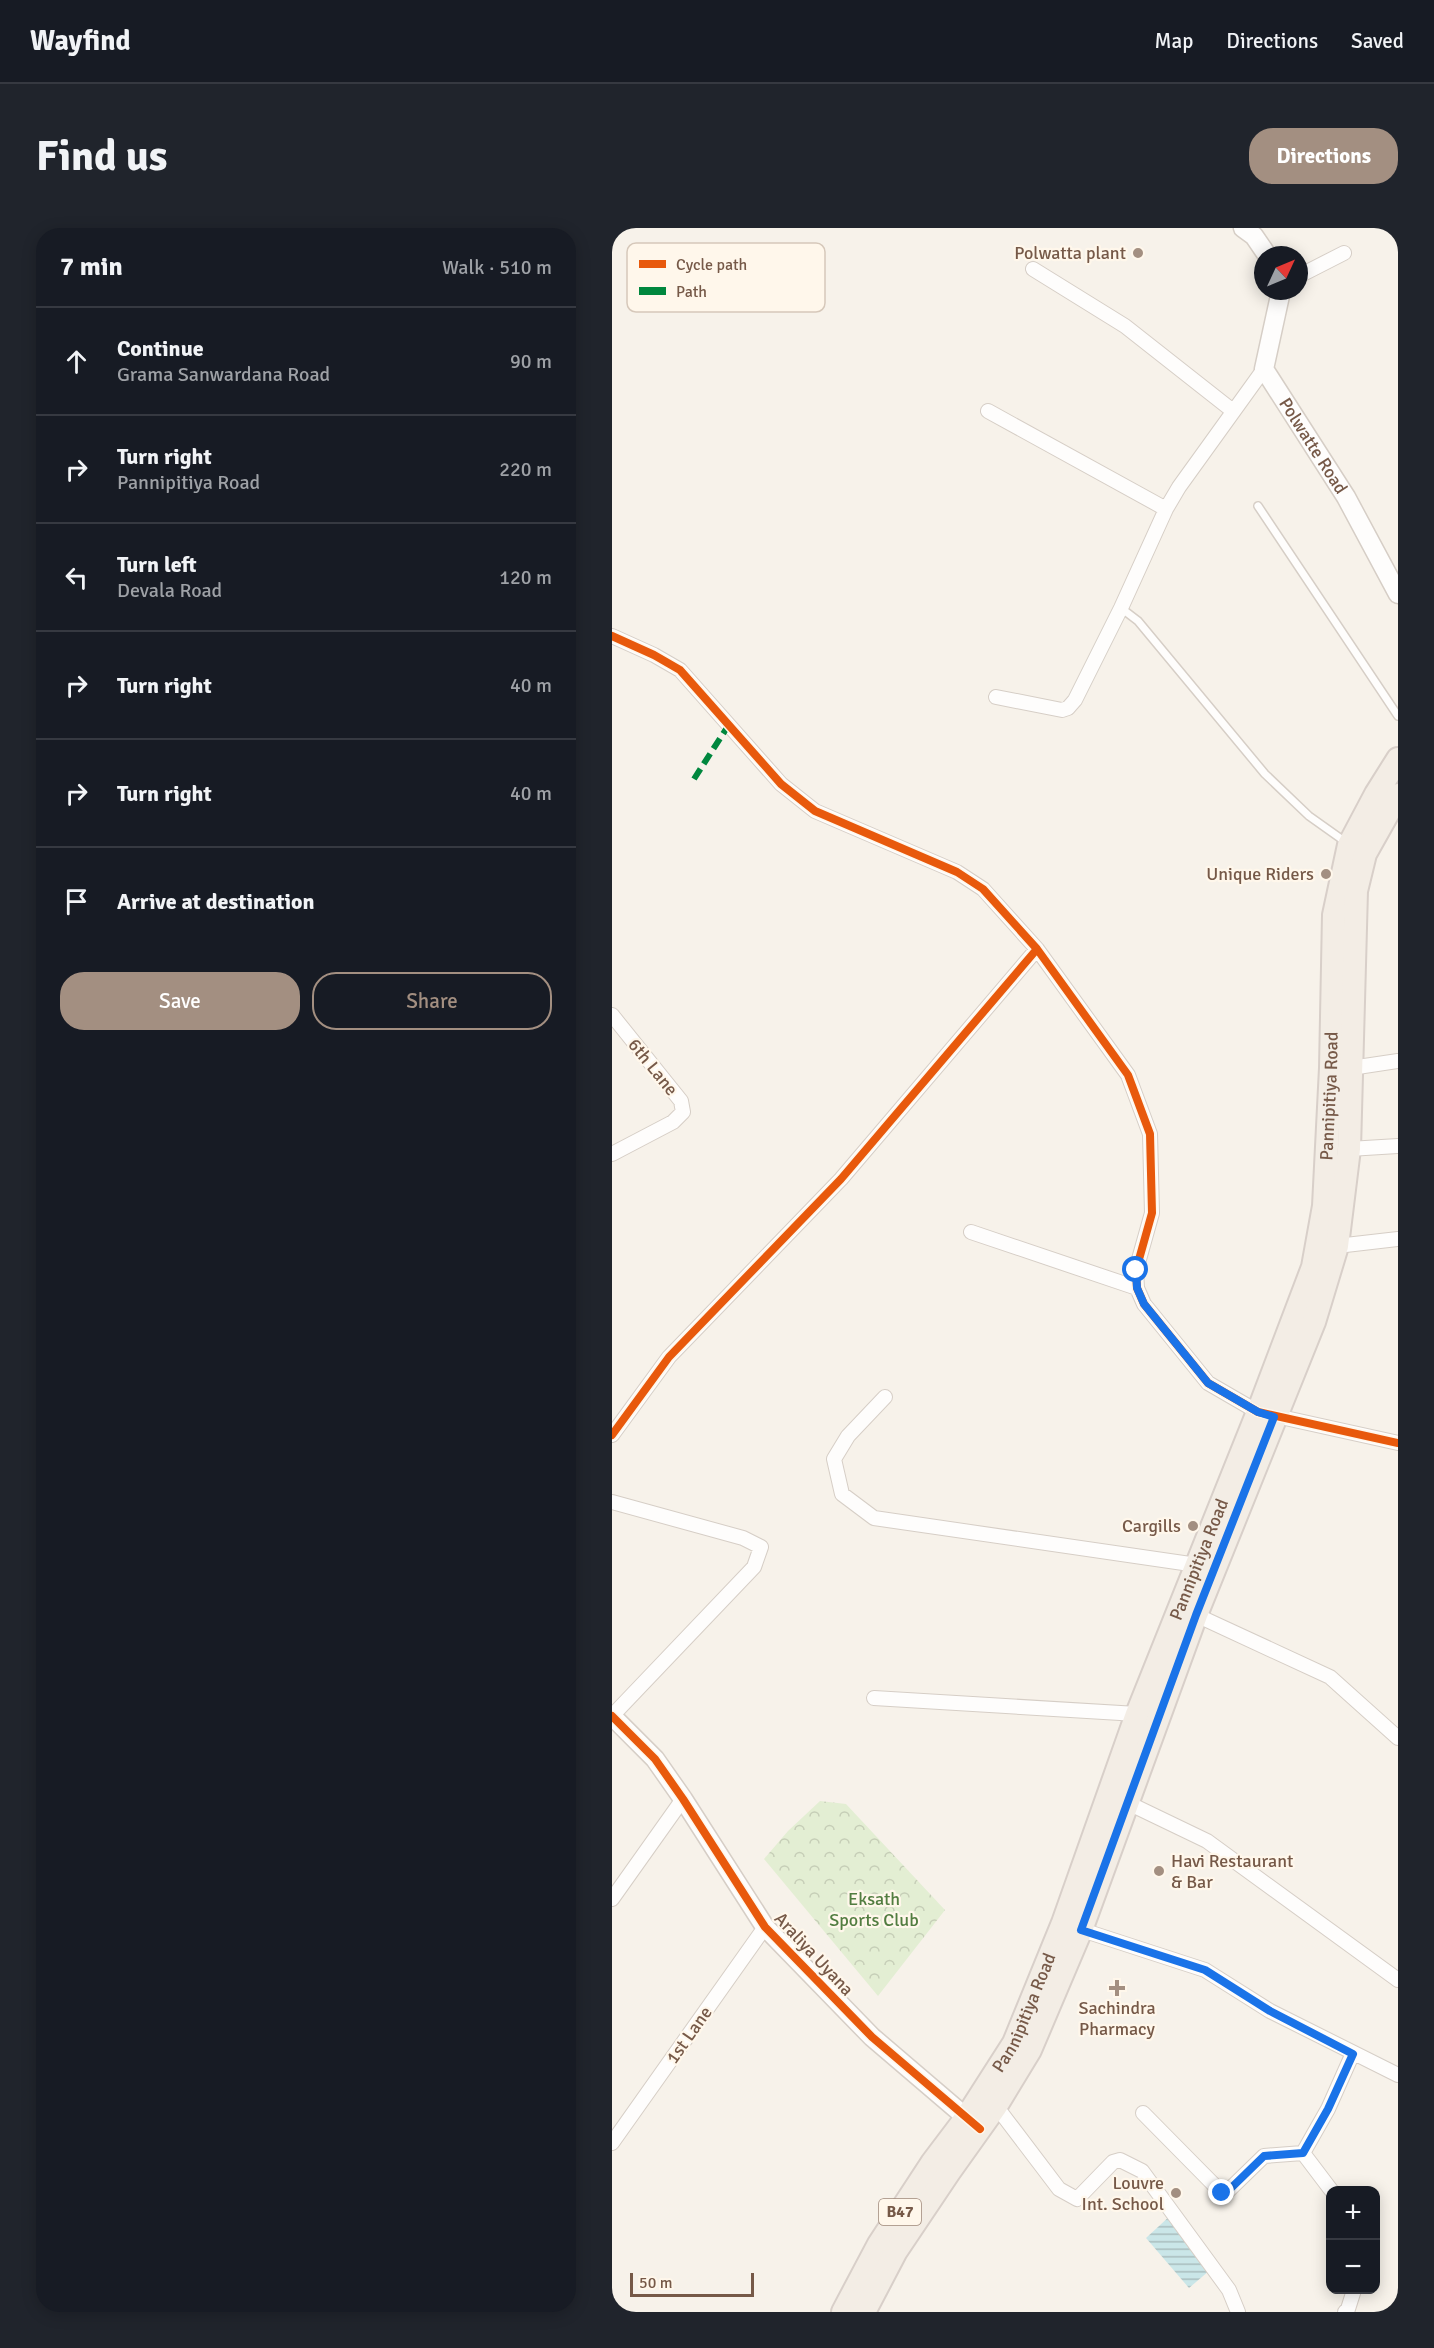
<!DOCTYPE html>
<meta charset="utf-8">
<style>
body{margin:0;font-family:Signika,sans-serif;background:#20242c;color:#f1f3f6}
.controls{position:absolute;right:18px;bottom:18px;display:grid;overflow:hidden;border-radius:12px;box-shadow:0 3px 15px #0003}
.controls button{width:54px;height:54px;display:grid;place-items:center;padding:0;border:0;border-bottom:2px solid #363941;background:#171b24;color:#f1f3f6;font:30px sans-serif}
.compass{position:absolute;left:642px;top:18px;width:54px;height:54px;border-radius:50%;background:#171b24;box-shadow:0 3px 15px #0003;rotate:46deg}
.scale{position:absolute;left:18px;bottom:15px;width:124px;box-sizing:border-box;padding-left:6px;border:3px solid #765948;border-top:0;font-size:16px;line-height:21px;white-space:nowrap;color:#765948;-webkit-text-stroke:4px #fff7eb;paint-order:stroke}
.stop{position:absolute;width:18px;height:18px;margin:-14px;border:4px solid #1a73e8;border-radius:50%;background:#fff}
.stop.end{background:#1a73e8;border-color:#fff;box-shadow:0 2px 6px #0008}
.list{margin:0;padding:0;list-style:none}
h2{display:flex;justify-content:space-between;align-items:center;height:78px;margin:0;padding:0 24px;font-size:26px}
h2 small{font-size:20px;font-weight:400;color:#9ea1a6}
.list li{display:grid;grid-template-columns:39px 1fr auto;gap:18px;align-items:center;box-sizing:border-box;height:108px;padding:0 24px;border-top:2px solid #363941}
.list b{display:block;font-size:22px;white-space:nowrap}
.list p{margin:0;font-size:20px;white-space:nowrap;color:#9ea1a6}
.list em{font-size:20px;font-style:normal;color:#9ea1a6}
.actions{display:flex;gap:12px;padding:18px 24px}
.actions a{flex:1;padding:14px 0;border:2px solid #a38f81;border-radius:24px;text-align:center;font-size:21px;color:#a38f81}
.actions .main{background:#a38f81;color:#fff}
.icon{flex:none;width:33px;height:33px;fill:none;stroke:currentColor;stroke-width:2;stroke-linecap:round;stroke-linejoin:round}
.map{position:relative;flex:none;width:786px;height:2084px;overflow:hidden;border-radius:24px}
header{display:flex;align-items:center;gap:36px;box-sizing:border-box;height:84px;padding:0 30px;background:#171b24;border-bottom:2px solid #363941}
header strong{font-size:28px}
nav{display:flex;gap:33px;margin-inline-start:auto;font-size:21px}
.intro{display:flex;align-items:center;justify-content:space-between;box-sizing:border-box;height:144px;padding:0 36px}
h1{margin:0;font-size:42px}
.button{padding:15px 27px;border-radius:24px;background:#a38f81;color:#fff;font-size:21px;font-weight:700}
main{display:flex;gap:36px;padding:0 36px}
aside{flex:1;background:#171b24;border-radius:24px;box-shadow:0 3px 15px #0003}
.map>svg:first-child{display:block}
</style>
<header>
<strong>Wayfind</strong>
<nav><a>Map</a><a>Directions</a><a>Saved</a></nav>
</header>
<div class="intro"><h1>Find us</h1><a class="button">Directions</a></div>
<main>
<aside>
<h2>7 min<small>Walk · 510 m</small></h2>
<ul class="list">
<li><svg class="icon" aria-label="ahead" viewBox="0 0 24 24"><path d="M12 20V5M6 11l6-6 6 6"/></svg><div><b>Continue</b><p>Grama Sanwardana Road</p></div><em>90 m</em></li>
<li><svg class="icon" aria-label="right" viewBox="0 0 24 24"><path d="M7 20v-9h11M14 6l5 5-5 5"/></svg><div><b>Turn right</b><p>Pannipitiya Road</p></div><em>220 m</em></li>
<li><svg class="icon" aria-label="left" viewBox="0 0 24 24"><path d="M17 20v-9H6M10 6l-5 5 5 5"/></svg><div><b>Turn left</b><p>Devala Road</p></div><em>120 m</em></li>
<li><svg class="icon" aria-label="right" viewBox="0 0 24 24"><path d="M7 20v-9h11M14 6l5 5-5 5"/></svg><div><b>Turn right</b></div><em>40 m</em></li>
<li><svg class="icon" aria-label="right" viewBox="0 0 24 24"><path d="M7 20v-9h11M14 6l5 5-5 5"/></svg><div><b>Turn right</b></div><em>40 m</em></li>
<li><svg class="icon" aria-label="arrive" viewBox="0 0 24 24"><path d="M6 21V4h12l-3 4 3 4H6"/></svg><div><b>Arrive at destination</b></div></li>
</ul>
<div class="actions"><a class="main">Save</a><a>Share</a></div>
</aside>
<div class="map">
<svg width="786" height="2084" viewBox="0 0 786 2084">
<defs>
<pattern id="forest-crowns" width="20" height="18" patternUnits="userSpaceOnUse" patternTransform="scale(1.5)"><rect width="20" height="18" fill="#e3eed3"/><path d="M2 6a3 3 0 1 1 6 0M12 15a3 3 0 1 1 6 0" fill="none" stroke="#c6ceb7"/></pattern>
<pattern id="water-rules" width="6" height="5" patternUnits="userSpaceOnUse" patternTransform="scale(1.5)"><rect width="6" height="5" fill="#cae6e8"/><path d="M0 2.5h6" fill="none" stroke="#a9bdbe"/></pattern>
</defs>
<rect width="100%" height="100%" fill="#f7f2ea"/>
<!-- forest -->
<path fill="url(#forest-crowns)" d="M 208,1573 L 234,1576 L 333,1682 L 266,1768 L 152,1631 L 176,1603 Z"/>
<!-- water -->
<path fill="url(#water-rules)" d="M 559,1987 L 604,2037 L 577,2060 L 534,2010 Z"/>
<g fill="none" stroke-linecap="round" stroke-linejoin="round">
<defs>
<path id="service" d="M 646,278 L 786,488
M 509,380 L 526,393 L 653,546 L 697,588 L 735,615"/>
<path id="minor" d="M 421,41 L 513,98 L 621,183
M 687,48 L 732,25
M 376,183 L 554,281
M 0,408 L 42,427 L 68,442 L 169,556 L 203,583 L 345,644 L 371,661 L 425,721 L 516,847 L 538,906 L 540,985 L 524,1042 L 525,1060 L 532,1076 L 596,1155 L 646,1184 L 786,1215
M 384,469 L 450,482 L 456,480 L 463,472 L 509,380 L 554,281 L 567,259 L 652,141
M 0,787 L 69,873 L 71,884 L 61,894 L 0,926
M 739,840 L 786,833
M 737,921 L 786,918
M 359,1004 L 525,1060
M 725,1018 L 786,1011
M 273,1169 L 236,1208 L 222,1231 L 230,1266 L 262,1290 L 585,1337
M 0,1207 L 57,1129 L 229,951 L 425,721
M 0,1274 L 131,1310 L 149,1319 L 142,1339 L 0,1488
M 584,1387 L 718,1449 L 786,1510
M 262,1470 L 525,1486
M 516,1575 L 595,1613 L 786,1752
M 0,1671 L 71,1571
M 464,1700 L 593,1742 L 658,1783 L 786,1847
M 384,1878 L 447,1961 L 465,1971 L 501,1934 L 508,1932 L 530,1943 L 617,2062 L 626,2084
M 531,1885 L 610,1965 L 617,1962 L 652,1928 L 691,1925
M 0,1915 L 153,1699
M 691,1925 L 716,1881 L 741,1825
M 691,1925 L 719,1962
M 733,2084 L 736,2081 L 742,2062"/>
<g id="tertiary">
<path d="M 631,0 L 642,8 L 655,27"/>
<path id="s1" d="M 669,63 L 652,141 L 734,269 L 786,366"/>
<path d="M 0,1488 L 43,1531 L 71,1571 L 153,1699 L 260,1809 L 363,1897"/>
</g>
<g id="primary">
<path id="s2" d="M 231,2084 L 267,2016 L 320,1935 L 354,1890 L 402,1815 L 451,1695 L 525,1486 L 646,1184 L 701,1039 L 712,978 L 719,840 L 722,687 L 737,617 L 764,566 L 786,531"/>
<path d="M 252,2084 L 284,2023 L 337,1944 L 384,1878 L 418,1822 L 469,1702 L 584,1387 L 702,1094 L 725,1018 L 737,921 L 744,663 L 753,626 L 786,567"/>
</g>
</defs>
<!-- service casing -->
<use href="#service" stroke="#d6cec6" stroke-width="10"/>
<!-- minor casing -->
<use href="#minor" stroke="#d6cec6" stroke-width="16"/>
<!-- tertiary casing -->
<use href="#tertiary" stroke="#d6cec6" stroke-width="21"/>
<!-- primary casing -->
<use href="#primary" stroke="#d8cfc9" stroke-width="26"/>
<!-- service -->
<use href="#service" stroke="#fefdfc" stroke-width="7"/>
<!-- minor -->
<use href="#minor" stroke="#fefdfc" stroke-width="14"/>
<!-- tertiary -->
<use href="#tertiary" stroke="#fefdfc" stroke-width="18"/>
<!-- primary -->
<use href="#primary" stroke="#f3ede5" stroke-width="22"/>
<!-- quiet -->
<path stroke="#00873e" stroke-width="6" stroke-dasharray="12 6" stroke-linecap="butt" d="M 82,551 L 116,498"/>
<defs>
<path id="cycleway" d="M 0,408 L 42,427 L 68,442 L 169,556 L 203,583 L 345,644 L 371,661 L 425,721 L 516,847 L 538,906 L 540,985 L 524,1042 L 525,1060 L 532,1076 L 596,1155 L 646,1184 L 786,1215
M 0,1207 L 57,1129 L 229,951 L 425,721
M 0,1488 L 43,1531 L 71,1571 L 153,1699 L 260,1809 L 368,1901"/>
</defs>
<!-- cycleway casing -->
<use href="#cycleway" stroke="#fff7eb" stroke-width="11"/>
<!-- cycleway -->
<use href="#cycleway" stroke="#e8590c" stroke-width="8"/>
</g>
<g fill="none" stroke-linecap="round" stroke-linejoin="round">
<!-- route -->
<path stroke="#1a73e8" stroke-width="8" d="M 524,1042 L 525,1060 L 532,1076 L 596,1155 L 646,1184 L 662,1189 L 584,1387 L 469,1702 L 593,1742 L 658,1783 L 741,1826 L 716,1881 L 691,1925 L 652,1928 L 617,1962 L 610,1965"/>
</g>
<!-- markers -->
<g fill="#a38f81" stroke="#fff7eb" stroke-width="2">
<circle cx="526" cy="25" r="6"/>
<circle cx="714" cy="646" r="6"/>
<circle cx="581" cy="1298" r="6"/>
<circle cx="547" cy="1643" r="6"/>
<path d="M502 1751h6v6h6v6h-6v6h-6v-6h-6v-6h6z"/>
<circle cx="564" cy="1965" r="6"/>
</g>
<g text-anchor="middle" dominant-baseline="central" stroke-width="4.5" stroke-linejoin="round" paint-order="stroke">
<!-- shield labels -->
<rect fill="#fff7eb" stroke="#9f8879" stroke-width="1.5" x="267" y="1971" width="42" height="26" rx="4.5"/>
<g font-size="16" font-weight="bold" fill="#765948">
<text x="288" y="1984">B47</text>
</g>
<!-- poi labels -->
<g font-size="18" fill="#765948" stroke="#fff7eb" text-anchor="end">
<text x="514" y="25">Polwatta plant</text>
<text x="702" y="646">Unique Riders</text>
<text x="569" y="1298">Cargills</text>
<text x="559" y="1633" text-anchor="start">Havi Restaurant<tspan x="559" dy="21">&amp; Bar</tspan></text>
<text x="505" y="1780" text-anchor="middle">Sachindra<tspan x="505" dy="21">Pharmacy</tspan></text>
<text x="552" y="1955">Louvre<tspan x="552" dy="21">Int. School</tspan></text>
</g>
<!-- street labels -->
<g font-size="18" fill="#765948" stroke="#fff7eb">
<text stroke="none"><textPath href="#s1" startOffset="171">Polwatte Road</textPath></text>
<text transform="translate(41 839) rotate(51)">6th Lane</text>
<text stroke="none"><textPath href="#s2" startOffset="1323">Pannipitiya Road</textPath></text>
<text stroke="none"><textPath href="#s2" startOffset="837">Pannipitiya Road</textPath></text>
<text transform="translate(202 1726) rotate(47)">Araliya Uyana</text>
<text stroke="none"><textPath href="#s2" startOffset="351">Pannipitiya Road</textPath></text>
<text transform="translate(77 1807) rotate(-55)">1st Lane</text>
</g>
<!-- park labels -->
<g font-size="18" fill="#527d40" stroke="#fff7eb">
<text x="262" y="1671">Eksath<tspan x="262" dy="21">Sports Club</tspan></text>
</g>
</g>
<!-- legend -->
<rect x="15" y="15" width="198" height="69" rx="9" fill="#fff7eb" stroke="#d6c8ba" stroke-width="1.5"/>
<rect x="27" y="32" width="27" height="8" fill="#e8590c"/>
<rect x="27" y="59" width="27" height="8" fill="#00873e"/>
<g font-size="16" fill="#765948">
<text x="64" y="42">Cycle path</text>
<text x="64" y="69">Path</text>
</g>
</svg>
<div class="controls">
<button>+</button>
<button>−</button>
</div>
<svg class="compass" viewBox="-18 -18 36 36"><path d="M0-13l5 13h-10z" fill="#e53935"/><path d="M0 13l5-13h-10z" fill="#9ea1a6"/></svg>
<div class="scale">50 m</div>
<div class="stop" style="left:524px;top:1042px"></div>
<div class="stop end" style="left:610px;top:1965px"></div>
</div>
</main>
